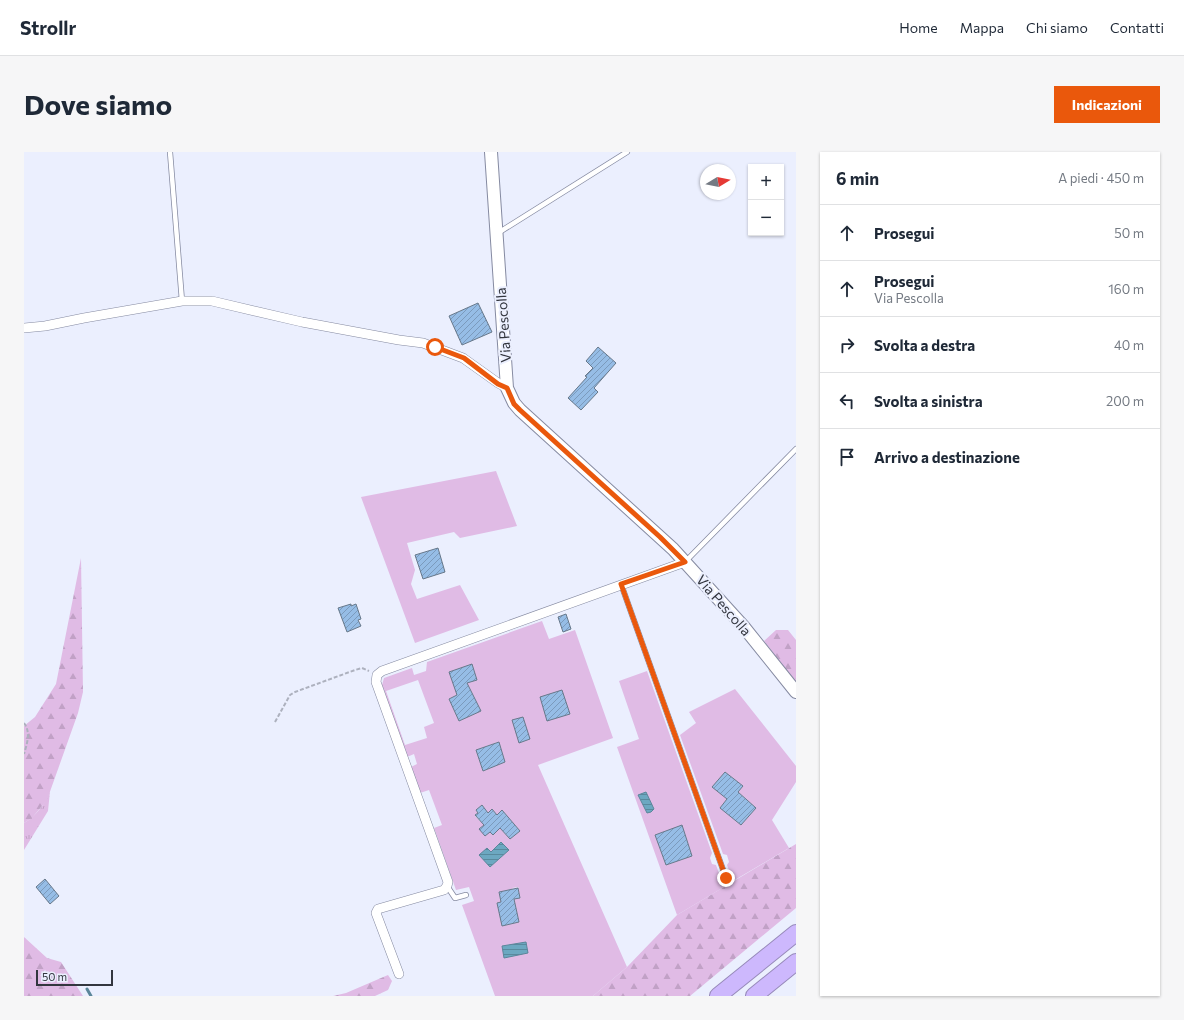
<!DOCTYPE html>
<html lang="it">
<meta charset="utf-8">
<style>
body{margin:0;font-family:Commissioner,sans-serif;background:#f6f6f7;color:#1f2937}
.controls{position:absolute;right:12px;top:12px;display:grid;overflow:hidden;border-radius:0px;box-shadow:0 1px 3px #0004}
.controls button{width:36px;height:36px;display:grid;place-items:center;padding:0;border:0;border-bottom:1px solid #e0e1e3;background:#fff;color:#1f2937;font:20px sans-serif}
.compass{position:absolute;left:676px;top:12px;width:36px;height:36px;border-radius:50%;background:#fff;box-shadow:0 1px 3px #0004;rotate:80deg}
.scale{position:absolute;left:12px;bottom:10px;width:77px;box-sizing:border-box;padding-left:4px;border:2px solid #33363f;border-top:0;font-size:11px;line-height:14px;white-space:nowrap;color:#33363f;-webkit-text-stroke:3px #ebeffe;paint-order:stroke}
.stop{position:absolute;width:12px;height:12px;margin:-9px;border:3px solid #ea580c;border-radius:50%;background:#fff}
.stop.end{background:#ea580c;border-color:#fff;box-shadow:0 1px 4px #0008}
.list{margin:0;padding:0;list-style:none}
h2{display:flex;justify-content:space-between;align-items:center;height:52px;margin:0;padding:0 16px;font-size:17px}
h2 small{font-size:13px;font-weight:400;color:#747a83}
.list li{display:grid;grid-template-columns:26px 1fr auto;gap:12px;align-items:center;box-sizing:border-box;height:56px;padding:0 16px;border-top:1px solid #e0e1e3}
.list b{display:block;font-size:15px;white-space:nowrap}
.list p{margin:0;font-size:13px;white-space:nowrap;color:#747a83}
.list em{font-size:13px;font-style:normal;color:#747a83}
.icon{flex:none;width:22px;height:22px;fill:none;stroke:currentColor;stroke-width:2;stroke-linecap:round;stroke-linejoin:round}
.map{position:relative;flex:none;width:772px;height:844px;overflow:hidden;border-radius:0px}
header{display:flex;align-items:center;gap:24px;box-sizing:border-box;height:56px;padding:0 20px;background:#fff;border-bottom:1px solid #e0e1e3}
header strong{font-size:19px}
nav{display:flex;gap:22px;margin-inline-start:auto;font-size:14px}
.intro{display:flex;align-items:center;justify-content:space-between;box-sizing:border-box;height:96px;padding:0 24px}
h1{margin:0;font-size:28px}
.button{padding:10px 18px;border-radius:0px;background:#ea580c;color:#fff;font-size:14px;font-weight:700}
main{display:flex;gap:24px;padding:0 24px}
aside{flex:1;background:#fff;border-radius:0px;box-shadow:0 1px 3px #0004}
.map>svg:first-child{display:block}
</style>
<header>
<strong>Strollr</strong>
<nav><a>Home</a><a>Mappa</a><a>Chi siamo</a><a>Contatti</a></nav>
</header>
<div class="intro"><h1>Dove siamo</h1><a class="button">Indicazioni</a></div>
<main>
<div class="map">
<svg width="772" height="844" viewBox="0 0 772 844">
<defs>
<pattern id="grass-tufts" width="24" height="20" patternUnits="userSpaceOnUse"><rect width="24" height="20" fill="#e0bbe5"/><path d="M3 7l-1-3M5 7V3M7 7l1-3M15 17l-1-3M17 17v-4M19 17l1-3" fill="none" stroke="#c1a1c6"/></pattern>
<pattern id="forest-firs" width="22" height="20" patternUnits="userSpaceOnUse"><rect width="22" height="20" fill="#e0bbe5"/><path d="M5 1l3.5 6h-7zM16 11l3.5 6h-7z" fill="#c1a1c6"/></pattern>
<pattern id="water-rules" width="6" height="5" patternUnits="userSpaceOnUse"><rect width="6" height="5" fill="#6ca8c1"/><path d="M0 2.5h6" fill="none" stroke="#598a9e"/></pattern>
<pattern id="building-hatch" width="6" height="6" patternUnits="userSpaceOnUse"><rect width="6" height="6" fill="#96bde6"/><path d="M-1 1l2-2M0 6l6-6M5 7l2-2" fill="none" stroke="#7b9abc"/></pattern>
</defs>
<rect width="100%" height="100%" fill="#ebeffe"/>
<!-- grass -->
<path fill="url(#grass-tufts)" d="M 26,639 L 24,659 L 0,698 L 0,671 C 12,664 21,652 26,639 Z"/>
<!-- forest -->
<path fill="url(#forest-firs)" d="M 57,406 L 59,540 L 54,561 L 23,648 L 8,666 L 0,671 L 0,574 L 11,565 L 32,532 Z
M 752,478 L 764,478 L 772,488 L 772,531 L 740,489 Z
M 772,692 L 772,756 L 666,844 L 569,844 L 603,815 L 653,763 Z
M 0,785 L 23,806 L 37,810 L 59,844 L 0,844 Z
M 364,823 L 368,829 L 364,838 L 351,844 L 309,844 L 322,841 Z"/>
<!-- garden -->
<path fill="#e0bbe5" fill-rule="evenodd" d="M 472,319 L 493,374 L 436,386 L 430,380 L 383,391 L 391,418 L 387,432 L 393,447 L 436,433 L 455,468 L 391,491 L 337,345 Z
M 518,469 L 525,487 L 551,478 L 589,586 L 514,613 L 603,815 L 569,844 L 471,844 L 438,753 L 450,749 L 445,735 L 432,738 L 410,676 L 418,673 L 405,638 L 396,641 L 387,615 L 393,612 L 390,602 L 383,605 L 358,533 L 360,526 L 388,516 L 390,523 L 402,519 L 403,510 ZM 394,528 L 410,571 L 400,575 L 403,586 L 381,593 L 362,539 ZM 446,537 L 456,559 L 435,569 L 425,547 ZM 474,590 L 481,610 L 473,613 L 463,605 L 467,616 L 459,619 L 452,598 ZM 458,653 L 464,661 L 468,657 L 473,663 L 478,658 L 496,679 L 486,687 L 476,676 L 469,683 L 458,667 L 456,669 L 451,664 L 454,661 L 452,658 ZM 494,735 L 496,745 L 490,747 L 495,770 L 478,774 L 473,751 L 477,750 L 475,740 L 489,737 L 488,736 Z
M 623,519 L 688,701 L 686,706 L 688,712 L 692,713 L 700,735 L 653,763 L 593,595 L 615,587 L 595,529 ZM 658,674 L 668,704 L 642,713 L 631,683 Z
M 711,537 L 772,614 L 772,630 L 748,668 L 765,696 L 709,729 L 703,713 L 705,710 L 703,703 L 699,702 L 656,583 L 672,571 L 665,560 ZM 701,620 L 719,634 L 714,640 L 732,656 L 717,673 L 696,656 L 703,647 L 689,635 Z"/>
<!-- water -->
<path fill="url(#water-rules)" stroke="#5b869a" d="M 622,640 L 630,657 L 627,660 L 623,661 L 614,643 Z
M 477,690 L 485,698 L 466,715 L 455,703 L 463,696 L 467,700 Z
M 502,790 L 504,801 L 480,806 L 478,794 Z"/>
<g fill="none" stroke-linecap="round" stroke-linejoin="round">
<!-- stream -->
<path stroke="#5b869a" stroke-width="3" d="M 63,837 L 67,844"/>
</g>
<!-- building -->
<path fill="url(#building-hatch)" stroke="#67788a" d="M 454,151 L 468,180 L 438,193 L 425,164 Z
M 574,195 L 592,211 L 570,236 L 574,240 L 557,258 L 544,246 L 563,225 L 561,224 L 569,216 L 562,209 Z
M 414,396 L 421,420 L 399,427 L 391,403 Z
M 327,452 L 327,454 L 332,452 L 337,467 L 334,468 L 337,474 L 323,480 L 314,456 Z
M 542,462 L 547,477 L 539,480 L 534,465 Z
M 448,512 L 453,528 L 443,531 L 457,559 L 435,569 L 425,547 L 433,543 L 425,520 Z
M 538,538 L 546,562 L 523,569 L 516,545 Z
M 499,565 L 506,587 L 495,591 L 488,568 Z
M 475,590 L 481,610 L 459,619 L 452,598 Z
M 701,620 L 719,634 L 714,640 L 732,656 L 717,673 L 696,656 L 703,647 L 688,635 Z
M 458,653 L 464,661 L 468,657 L 473,663 L 478,658 L 496,679 L 486,687 L 476,676 L 469,683 L 466,680 L 461,684 L 455,677 L 460,673 L 451,663 L 454,661 L 452,658 Z
M 658,673 L 668,704 L 642,713 L 631,683 Z
M 21,727 L 35,744 L 26,752 L 12,735 Z
M 494,736 L 496,746 L 490,747 L 495,770 L 478,774 L 473,751 L 477,750 L 475,740 Z"/>
<g fill="none" stroke-linecap="round" stroke-linejoin="round">
<defs>
<path id="lane" d="M 146,0 L 158,149
M 474,81 L 603,0
M 661,410 L 772,297
M 597,432 L 702,726
M 423,734 L 431,746 L 442,743"/>
<path id="street" d="M 0,176 L 21,174 L 60,166 L 158,149 L 188,149 L 278,170 L 375,188 L 399,191 L 439,206 L 474,231 L 483,236
M 375,822 L 352,761 L 354,757 L 420,738 L 423,734 L 424,730 L 352,530 L 353,523 L 358,519 L 661,410"/>
<path id="secondary" d="M 467,0 L 483,236 L 490,251 L 496,258 L 649,397 L 719,474 L 772,540"/>
<path id="highway" d="M 694,844 L 772,781
M 730,844 L 772,810"/>
</defs>
<!-- lane casing -->
<use href="#lane" stroke="#858aa1" stroke-width="6"/>
<!-- street casing -->
<use href="#street" stroke="#858aa1" stroke-width="10"/>
<!-- secondary casing -->
<use href="#secondary" stroke="#858aa1" stroke-width="14"/>
<!-- highway casing -->
<use href="#highway" stroke="#978aba" stroke-width="18"/>
<!-- path -->
<path stroke="#adb1be" stroke-width="2" stroke-dasharray="4 2" stroke-linecap="butt" d="M 251,570 L 266,543 L 271,540 L 331,518 L 338,516 L 345,519
M 0,571 C 7,580 3,592 0,602"/>
<!-- lane -->
<use href="#lane" stroke="#fff" stroke-width="4.5"/>
<!-- street -->
<use href="#street" stroke="#fff" stroke-width="9"/>
<!-- secondary -->
<use href="#secondary" stroke="#fff" stroke-width="12"/>
<!-- highway -->
<use href="#highway" stroke="#cdb8fd" stroke-width="16"/>
</g>
<g fill="none" stroke-linecap="round" stroke-linejoin="round">
<!-- route -->
<path stroke="#ea580c" stroke-width="5" d="M 411,195 L 440,206 L 474,232 L 483,236 L 490,252 L 496,258 L 636,385 L 661,410 L 597,432 L 702,726"/>
</g>
<g text-anchor="middle" dominant-baseline="central" stroke-width="4" stroke-linejoin="round" paint-order="stroke">
<!-- street labels -->
<g font-size="14" fill="#33363f" stroke="#ebeffe">
<text transform="translate(479 173) rotate(-94)">Via Pescolla</text>
<text transform="translate(700 453) rotate(49)">Via Pescolla</text>
</g>
</g>
</svg>
<div class="controls">
<button>+</button>
<button>−</button>
</div>
<svg class="compass" viewBox="-18 -18 36 36"><path d="M0-13l5 13h-10z" fill="#e53935"/><path d="M0 13l5-13h-10z" fill="#747a83"/></svg>
<div class="scale">50 m</div>
<div class="stop" style="left:411px;top:195px"></div>
<div class="stop end" style="left:702px;top:726px"></div>
</div>
<aside>
<h2>6 min<small>A piedi · 450 m</small></h2>
<ul class="list">
<li><svg class="icon" aria-label="ahead" viewBox="0 0 24 24"><path d="M12 20V5M6 11l6-6 6 6"/></svg><div><b>Prosegui</b></div><em>50 m</em></li>
<li><svg class="icon" aria-label="ahead" viewBox="0 0 24 24"><path d="M12 20V5M6 11l6-6 6 6"/></svg><div><b>Prosegui</b><p>Via Pescolla</p></div><em>160 m</em></li>
<li><svg class="icon" aria-label="right" viewBox="0 0 24 24"><path d="M7 20v-9h11M14 6l5 5-5 5"/></svg><div><b>Svolta a destra</b></div><em>40 m</em></li>
<li><svg class="icon" aria-label="left" viewBox="0 0 24 24"><path d="M17 20v-9H6M10 6l-5 5 5 5"/></svg><div><b>Svolta a sinistra</b></div><em>200 m</em></li>
<li><svg class="icon" aria-label="arrive" viewBox="0 0 24 24"><path d="M6 21V4h12l-3 4 3 4H6"/></svg><div><b>Arrivo a destinazione</b></div></li>
</ul>
</aside>
</main>
